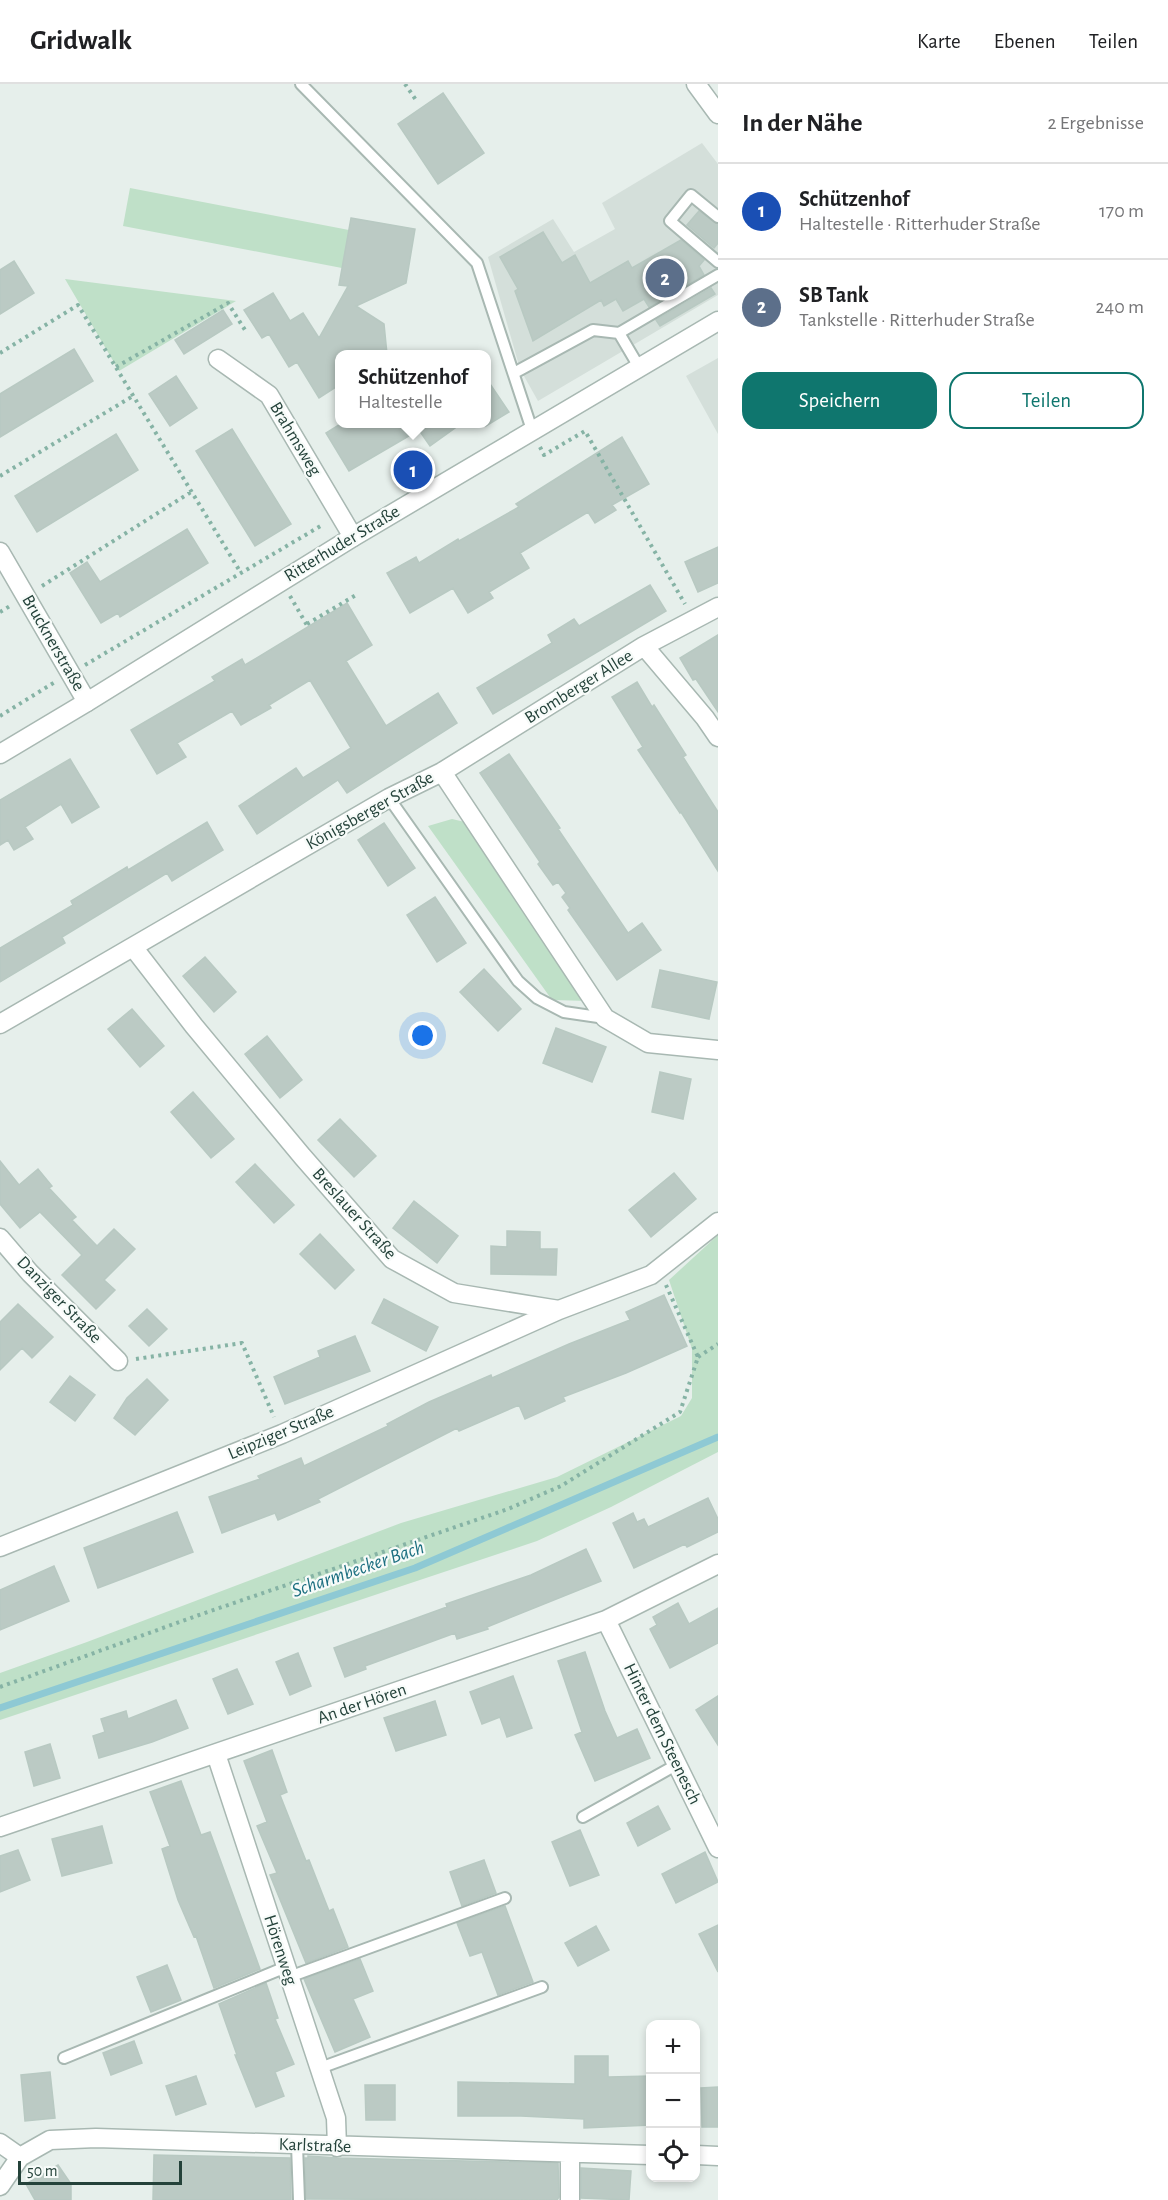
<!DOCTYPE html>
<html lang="de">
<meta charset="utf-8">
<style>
body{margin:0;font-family:"Alegreya Sans",sans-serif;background:#f6f6f6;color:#202124}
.controls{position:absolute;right:18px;bottom:18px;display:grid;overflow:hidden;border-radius:12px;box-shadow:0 3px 9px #0003}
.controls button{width:54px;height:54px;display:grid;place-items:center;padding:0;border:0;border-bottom:2px solid #e0e0e0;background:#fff;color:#202124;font:30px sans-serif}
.scale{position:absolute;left:18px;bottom:15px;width:164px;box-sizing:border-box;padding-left:6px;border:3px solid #24423a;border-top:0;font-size:16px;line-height:21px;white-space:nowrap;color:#24423a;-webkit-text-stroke:4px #f7fbf9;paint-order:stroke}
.you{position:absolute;left:423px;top:952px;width:21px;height:21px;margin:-15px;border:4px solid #fff;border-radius:50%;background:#1a73e8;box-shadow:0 0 0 9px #1a73e833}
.badge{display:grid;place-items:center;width:39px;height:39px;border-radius:50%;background:#0f766e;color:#fff;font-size:20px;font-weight:700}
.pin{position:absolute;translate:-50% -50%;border:3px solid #fff;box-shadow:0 2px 6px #0006}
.popup{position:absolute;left:335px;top:266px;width:156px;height:78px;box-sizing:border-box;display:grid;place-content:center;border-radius:12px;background:#fff;filter:drop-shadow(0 2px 4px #0005);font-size:20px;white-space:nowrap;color:#757577}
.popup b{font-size:22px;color:#202124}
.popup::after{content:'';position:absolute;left:50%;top:100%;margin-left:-12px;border:12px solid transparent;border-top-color:#fff}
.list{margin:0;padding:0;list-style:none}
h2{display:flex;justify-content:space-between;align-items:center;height:78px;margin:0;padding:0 24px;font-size:26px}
h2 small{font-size:20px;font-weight:400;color:#757577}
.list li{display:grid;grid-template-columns:39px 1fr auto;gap:18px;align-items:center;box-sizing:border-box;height:96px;padding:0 24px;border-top:2px solid #e0e0e0}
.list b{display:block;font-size:22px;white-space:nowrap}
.list p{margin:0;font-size:20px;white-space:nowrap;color:#757577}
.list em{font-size:20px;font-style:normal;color:#757577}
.actions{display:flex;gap:12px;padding:18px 24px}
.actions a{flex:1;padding:14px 0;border:2px solid #0f766e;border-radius:18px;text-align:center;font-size:21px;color:#0f766e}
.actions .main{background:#0f766e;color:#fff}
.icon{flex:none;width:33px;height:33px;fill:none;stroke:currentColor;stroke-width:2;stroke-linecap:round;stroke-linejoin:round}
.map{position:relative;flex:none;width:718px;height:2116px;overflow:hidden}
header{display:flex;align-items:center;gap:36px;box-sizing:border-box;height:84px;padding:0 30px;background:#fff;border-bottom:2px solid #e0e0e0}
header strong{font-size:28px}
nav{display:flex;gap:33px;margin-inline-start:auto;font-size:21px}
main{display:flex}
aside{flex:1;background:#fff}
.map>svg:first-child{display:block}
</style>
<header>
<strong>Gridwalk</strong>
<nav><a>Karte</a><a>Ebenen</a><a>Teilen</a></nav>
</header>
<main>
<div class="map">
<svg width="718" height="2116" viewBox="0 0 718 2116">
<rect width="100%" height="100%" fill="#e6efeb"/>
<!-- built -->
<path fill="#d4dfda" d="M 702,59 L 718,80 L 718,211 L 538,317 L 520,285 L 488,173 L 553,135 L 574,168 L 615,145 L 602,119 Z
M 718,274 L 718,350 L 686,292 Z"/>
<!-- green -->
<path fill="#bfe0c8" d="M 130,104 L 349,146 L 342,184 L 123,142 Z
M 65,195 L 236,217 L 119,287 Z
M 452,735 L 469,739 L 590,917 L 552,916 L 428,742 Z
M 718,1151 L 718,1368 L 611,1423 L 537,1457 L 0,1636 L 0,1589 L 87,1558 L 401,1439 L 557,1393 L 681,1332 L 692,1314 L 692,1265 L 669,1196 Z"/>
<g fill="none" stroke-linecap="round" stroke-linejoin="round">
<!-- stream -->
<path stroke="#8ec9d4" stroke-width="7" d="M 0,1624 L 415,1484 L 718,1353"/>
</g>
<!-- building -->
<path fill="#bbcac4" stroke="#b8c9c2" stroke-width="1.5" d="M 443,9 L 484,69 L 438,100 L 398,40 Z
M 699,127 L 718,140 L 718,159 L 714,164 L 687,141 Z
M 351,134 L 415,145 L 406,199 L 356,222 L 384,240 L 387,270 L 339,270 L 339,301 L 319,314 L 297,278 L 289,283 L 269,250 L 262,254 L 244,226 L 273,209 L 290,237 L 303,229 L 319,254 L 348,202 L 339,201 Z
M 543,148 L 562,179 L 575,171 L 590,199 L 628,177 L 632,184 L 681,156 L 704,176 L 699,182 L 704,191 L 649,223 L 644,215 L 623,227 L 616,215 L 604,222 L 601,216 L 533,257 L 515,207 L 518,205 L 500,173 Z
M 14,177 L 34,209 L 0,230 L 0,186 Z
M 711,204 L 715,210 L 660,242 L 656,236 Z
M 223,226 L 232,240 L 184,270 L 175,256 Z
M 74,265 L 93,297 L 0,353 L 0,310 Z
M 176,292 L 197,324 L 170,342 L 149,310 Z
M 486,294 L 509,328 L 486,342 Z
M 342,339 L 462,339 L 430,362 L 419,346 L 349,387 L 326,349 Z
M 232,345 L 291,440 L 255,462 L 196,367 Z
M 116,350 L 138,386 L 37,448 L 15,412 Z
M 622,353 L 649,400 L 612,421 L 616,426 L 595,439 L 588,428 L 520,469 L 529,484 L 489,508 L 493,514 L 468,529 L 453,504 L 410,529 L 387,489 L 416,473 L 419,479 L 458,455 L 459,457 L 519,423 L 516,420 Z
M 187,445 L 208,479 L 120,533 L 118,529 L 101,539 L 70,489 L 87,478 L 100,498 Z
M 718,463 L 718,499 L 698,508 L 685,478 Z
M 650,501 L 666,527 L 493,630 L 477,604 L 552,559 L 548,551 L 574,535 L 579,542 Z
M 347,519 L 372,561 L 346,577 L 386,642 L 438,609 L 457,639 L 347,709 L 338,696 L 257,750 L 239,722 L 296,684 L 303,694 L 351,664 L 310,596 L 269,621 L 271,624 L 241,641 L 232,627 L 177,659 L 186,673 L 157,690 L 131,646 L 215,597 L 212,593 L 242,575 L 245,581 Z
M 718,551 L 718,628 L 696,595 L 693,596 L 680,574 Z
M 637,598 L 652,623 L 654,621 L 686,671 L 683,673 L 718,728 L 718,787 L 681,728 L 680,729 L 638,666 L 643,663 L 612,613 Z
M 509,670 L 560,744 L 558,745 L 628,849 L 642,839 L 661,866 L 617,896 L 568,826 L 570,824 L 562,813 L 566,809 L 558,798 L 553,801 L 538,780 L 540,778 L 480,689 Z
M 70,675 L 99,723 L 72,739 L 61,720 L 25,743 L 33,755 L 14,766 L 8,756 L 0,761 L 0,716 Z
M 207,738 L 223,766 L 172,797 L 167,789 L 62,853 L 65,859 L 0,898 L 0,864 L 73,821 L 71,817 L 127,783 L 128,786 Z
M 384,739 L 415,784 L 388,802 L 358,756 Z
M 435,813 L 466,859 L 437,878 L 407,831 Z
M 205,873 L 236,908 L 214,928 L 183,892 Z
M 484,885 L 521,925 L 498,947 L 460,908 Z
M 660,886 L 717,898 L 709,935 L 652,923 Z
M 132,925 L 164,962 L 140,983 L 108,945 Z
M 556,944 L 606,963 L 592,998 L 543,979 Z
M 267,952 L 302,996 L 280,1014 L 245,970 Z
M 660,988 L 691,995 L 683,1035 L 652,1028 Z
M 193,1008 L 234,1055 L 211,1074 L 171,1028 Z
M 340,1035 L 376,1072 L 354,1093 L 318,1056 Z
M 0,1077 L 19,1101 L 38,1085 L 52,1102 L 49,1104 L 76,1133 L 72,1136 L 97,1162 L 114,1145 L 135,1165 L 104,1196 L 115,1206 L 96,1225 L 62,1191 L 82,1171 L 40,1128 L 20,1144 L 0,1120 Z
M 255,1080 L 294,1121 L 274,1139 L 236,1098 Z
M 674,1089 L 696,1115 L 651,1153 L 629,1126 Z
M 414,1117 L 458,1152 L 437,1179 L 393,1144 Z
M 507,1147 L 540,1148 L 540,1165 L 557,1165 L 556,1191 L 491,1190 L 491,1162 L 507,1163 Z
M 320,1150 L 354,1186 L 335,1205 L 300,1170 Z
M 664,1211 L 687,1262 L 626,1289 L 563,1313 L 565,1317 L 525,1335 L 519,1321 L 459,1347 L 457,1344 L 318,1415 L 320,1418 L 278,1436 L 275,1429 L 222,1449 L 209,1413 L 260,1395 L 258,1392 L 301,1374 L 304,1382 L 388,1342 L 387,1340 L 429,1318 L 491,1291 L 492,1294 L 569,1260 L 630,1236 L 626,1228 Z
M 384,1215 L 438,1243 L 426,1267 L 372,1239 Z
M 18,1220 L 53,1253 L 32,1274 L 22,1264 L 0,1286 L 0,1238 Z
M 147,1225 L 167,1245 L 149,1262 L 129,1242 Z
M 355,1252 L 370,1287 L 285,1320 L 274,1293 L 320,1273 L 318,1267 Z
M 70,1292 L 95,1311 L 75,1337 L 50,1318 Z
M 147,1295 L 168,1316 L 135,1351 L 114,1334 L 127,1314 Z
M 708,1414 L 718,1435 L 718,1448 L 687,1463 L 685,1460 L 634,1484 L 613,1439 L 633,1429 L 637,1438 L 644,1435 L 648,1443 Z
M 177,1428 L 193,1468 L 98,1504 L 84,1464 Z
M 586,1465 L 601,1497 L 487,1543 L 488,1545 L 457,1555 L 455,1549 L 365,1582 L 366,1585 L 345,1593 L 334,1564 L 447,1523 L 446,1520 L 531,1491 Z
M 54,1482 L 69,1517 L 0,1546 L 0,1506 Z
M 678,1519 L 689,1540 L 718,1524 L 718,1559 L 670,1584 L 650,1545 L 657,1541 L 653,1533 Z
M 585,1568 L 605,1627 L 617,1654 L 637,1645 L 650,1674 L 595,1697 L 575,1651 L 582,1648 L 558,1577 Z
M 298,1569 L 311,1602 L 290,1611 L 276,1578 Z
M 237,1585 L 253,1620 L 228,1630 L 213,1595 Z
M 513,1592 L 532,1644 L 507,1653 L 500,1633 L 482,1640 L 470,1608 Z
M 718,1612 L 718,1661 L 696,1626 Z
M 176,1616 L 188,1644 L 152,1658 L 99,1674 L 93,1652 L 105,1648 L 101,1635 L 126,1627 L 128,1635 Z
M 435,1617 L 446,1651 L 396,1667 L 384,1634 Z
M 50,1660 L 60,1694 L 34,1702 L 25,1668 Z
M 272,1666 L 287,1708 L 280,1711 L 306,1777 L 309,1776 L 329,1827 L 333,1825 L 348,1863 L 306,1879 L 270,1791 L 277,1789 L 257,1742 L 267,1738 L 244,1677 Z
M 181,1697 L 201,1751 L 210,1748 L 260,1885 L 214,1904 L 196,1852 L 194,1853 L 178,1816 L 162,1765 L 170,1762 L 150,1708 Z
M 658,1722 L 670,1745 L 638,1762 L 627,1739 Z
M 102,1742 L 112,1779 L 62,1792 L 52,1755 Z
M 580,1746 L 599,1791 L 570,1802 L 552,1758 Z
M 18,1766 L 30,1796 L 0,1808 L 0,1772 Z
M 705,1768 L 718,1798 L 676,1819 L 662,1790 Z
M 484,1776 L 496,1809 L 462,1822 L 450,1788 Z
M 505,1822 L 533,1898 L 498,1911 L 482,1868 L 470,1872 L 457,1839 Z
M 718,1841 L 718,1888 L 699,1850 Z
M 596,1842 L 609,1866 L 578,1882 L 565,1859 Z
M 360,1875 L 373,1907 L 353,1915 L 370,1953 L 335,1968 L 304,1895 Z
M 167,1881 L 181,1916 L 151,1928 L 137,1893 Z
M 266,1899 L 278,1934 L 275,1935 L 294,1980 L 275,1988 L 284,2012 L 256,2023 L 235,1971 L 237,1971 L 219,1920 Z
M 134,1957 L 142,1979 L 111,1991 L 103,1969 Z
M 575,1972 L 608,1972 L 608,1993 L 651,1992 L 651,2041 L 584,2044 L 584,2035 L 521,2032 L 458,2032 L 458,1998 L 575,2000 Z
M 50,1988 L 55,2034 L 25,2037 L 21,1991 Z
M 196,1992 L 206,2020 L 176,2031 L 166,2002 Z
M 365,2001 L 395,2001 L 395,2036 L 366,2036 Z
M 718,2003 L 718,2043 L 702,2043 L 701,2004 Z
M 154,2071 L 290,2074 L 291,2116 L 153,2116 Z
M 308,2072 L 337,2074 L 558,2079 L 559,2113 L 557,2116 L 306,2115 L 305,2074 L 308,2074 Z
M 58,2081 L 71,2100 L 71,2116 L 35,2116 L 26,2100 Z
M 581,2084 L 631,2087 L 629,2116 L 581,2114 Z"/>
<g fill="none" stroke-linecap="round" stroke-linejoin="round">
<defs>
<path id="service" d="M 301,0 L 477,179 L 532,346
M 718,133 L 691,111 L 670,137 L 718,178
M 619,249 L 718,191
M 514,289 L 593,246 L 619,249 L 639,283
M 389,714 L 518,897 L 537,914 L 564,928 L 605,934
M 583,1733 L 676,1681
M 289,1893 L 505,1814
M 64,1974 L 286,1883
M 320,1984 L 542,1903
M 297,2061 L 299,2116"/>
<path id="minor" d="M 696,0 L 718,30
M 218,275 L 269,311 L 353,453
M 0,468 L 87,618
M 644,562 L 705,634 L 718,653
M 442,688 L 605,934 L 648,959 L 718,966
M 133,863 L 194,942 L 302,1072 L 392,1175 L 454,1209 L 559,1226 L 651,1191 L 718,1138
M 0,940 L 389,714 L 442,688 L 644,562 L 718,523
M 0,1154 L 30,1189 L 118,1277
M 0,1463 L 282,1350 L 559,1226
M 606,1536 L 718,1764
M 216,1670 L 336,2034 L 337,2063
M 0,1743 L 606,1536 L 718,1480
M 0,2059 L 20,2073
M 696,2071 L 718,2072
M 0,2102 L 20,2073 L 50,2056 L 96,2054 L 650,2071
M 570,2116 L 570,2070"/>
<path id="tertiary" d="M 0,670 L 87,618 L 353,453 L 718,237"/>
</defs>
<!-- service casing -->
<use href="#service" stroke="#a8b8b2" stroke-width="14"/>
<!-- minor casing -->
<use href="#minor" stroke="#a8b8b2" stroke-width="21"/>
<!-- tertiary casing -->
<use href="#tertiary" stroke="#a8b8b2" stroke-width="21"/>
<!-- path -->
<path stroke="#86b3a5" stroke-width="4" stroke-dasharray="3 4.5" stroke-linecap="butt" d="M 405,0 L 416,16
M 0,269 L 78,221 L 241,489
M 116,283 L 228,219 L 245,246
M 540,363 L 544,371 L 585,347 L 685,520
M 0,392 L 133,312
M 42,502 L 191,408
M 290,512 L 308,543
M 0,528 L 10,522
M 307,540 L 356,511
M 85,581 L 324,440
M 0,632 L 55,598
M 698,1273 L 718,1260
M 136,1275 L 242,1259 L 274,1333
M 0,1603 L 196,1532 L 508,1425 L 561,1402 L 680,1328 L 698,1273 L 666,1201"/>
<!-- service -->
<use href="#service" stroke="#fff" stroke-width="10"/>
<!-- minor -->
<use href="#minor" stroke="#fff" stroke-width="18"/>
<!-- tertiary -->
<use href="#tertiary" stroke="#fff" stroke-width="18"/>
</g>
<g text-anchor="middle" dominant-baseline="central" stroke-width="4.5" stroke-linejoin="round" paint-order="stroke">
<!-- street labels -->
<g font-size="18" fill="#24423a" stroke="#f7fbf9">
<text transform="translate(295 355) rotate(59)">Brahmsweg</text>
<text transform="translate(342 460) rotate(-31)">Ritterhuder Straße</text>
<text transform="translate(53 559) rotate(60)">Brucknerstraße</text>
<text transform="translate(579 603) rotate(-32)">Bromberger Allee</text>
<text transform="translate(370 727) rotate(-29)">Königsberger Straße</text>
<text transform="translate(354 1130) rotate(48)">Breslauer Straße</text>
<text transform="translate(59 1216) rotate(46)">Danziger Straße</text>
<text transform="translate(281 1349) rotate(-23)">Leipziger Straße</text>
<text transform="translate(362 1620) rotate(-19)">An der Hören</text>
<text transform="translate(662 1650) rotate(64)">Hinter dem Steenesch</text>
<text transform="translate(280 1866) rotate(72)">Hörenweg</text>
<text transform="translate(315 2062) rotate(2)">Karlstraße</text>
</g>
<!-- water labels -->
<g font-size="20" font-style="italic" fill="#1c6f80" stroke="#f7fbf9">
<text transform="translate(358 1485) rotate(-19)">Scharmbecker Bach</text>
</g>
</g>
</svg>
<div class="controls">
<button>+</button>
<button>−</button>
<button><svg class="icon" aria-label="locate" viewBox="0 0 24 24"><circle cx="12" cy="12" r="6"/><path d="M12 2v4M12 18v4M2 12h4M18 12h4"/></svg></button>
</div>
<div class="scale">50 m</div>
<div class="you"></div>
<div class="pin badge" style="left:413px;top:386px;background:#1a4fb4">1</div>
<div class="popup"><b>Schützenhof</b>Haltestelle</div>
<div class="pin badge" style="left:665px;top:194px;background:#5c6f8a">2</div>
</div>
<aside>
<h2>In der Nähe<small>2 Ergebnisse</small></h2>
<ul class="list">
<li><span class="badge" style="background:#1a4fb4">1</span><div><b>Schützenhof</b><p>Haltestelle · Ritterhuder Straße</p></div><em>170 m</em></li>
<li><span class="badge" style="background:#5c6f8a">2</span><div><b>SB Tank</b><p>Tankstelle · Ritterhuder Straße</p></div><em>240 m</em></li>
</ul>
<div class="actions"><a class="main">Speichern</a><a>Teilen</a></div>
</aside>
</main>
